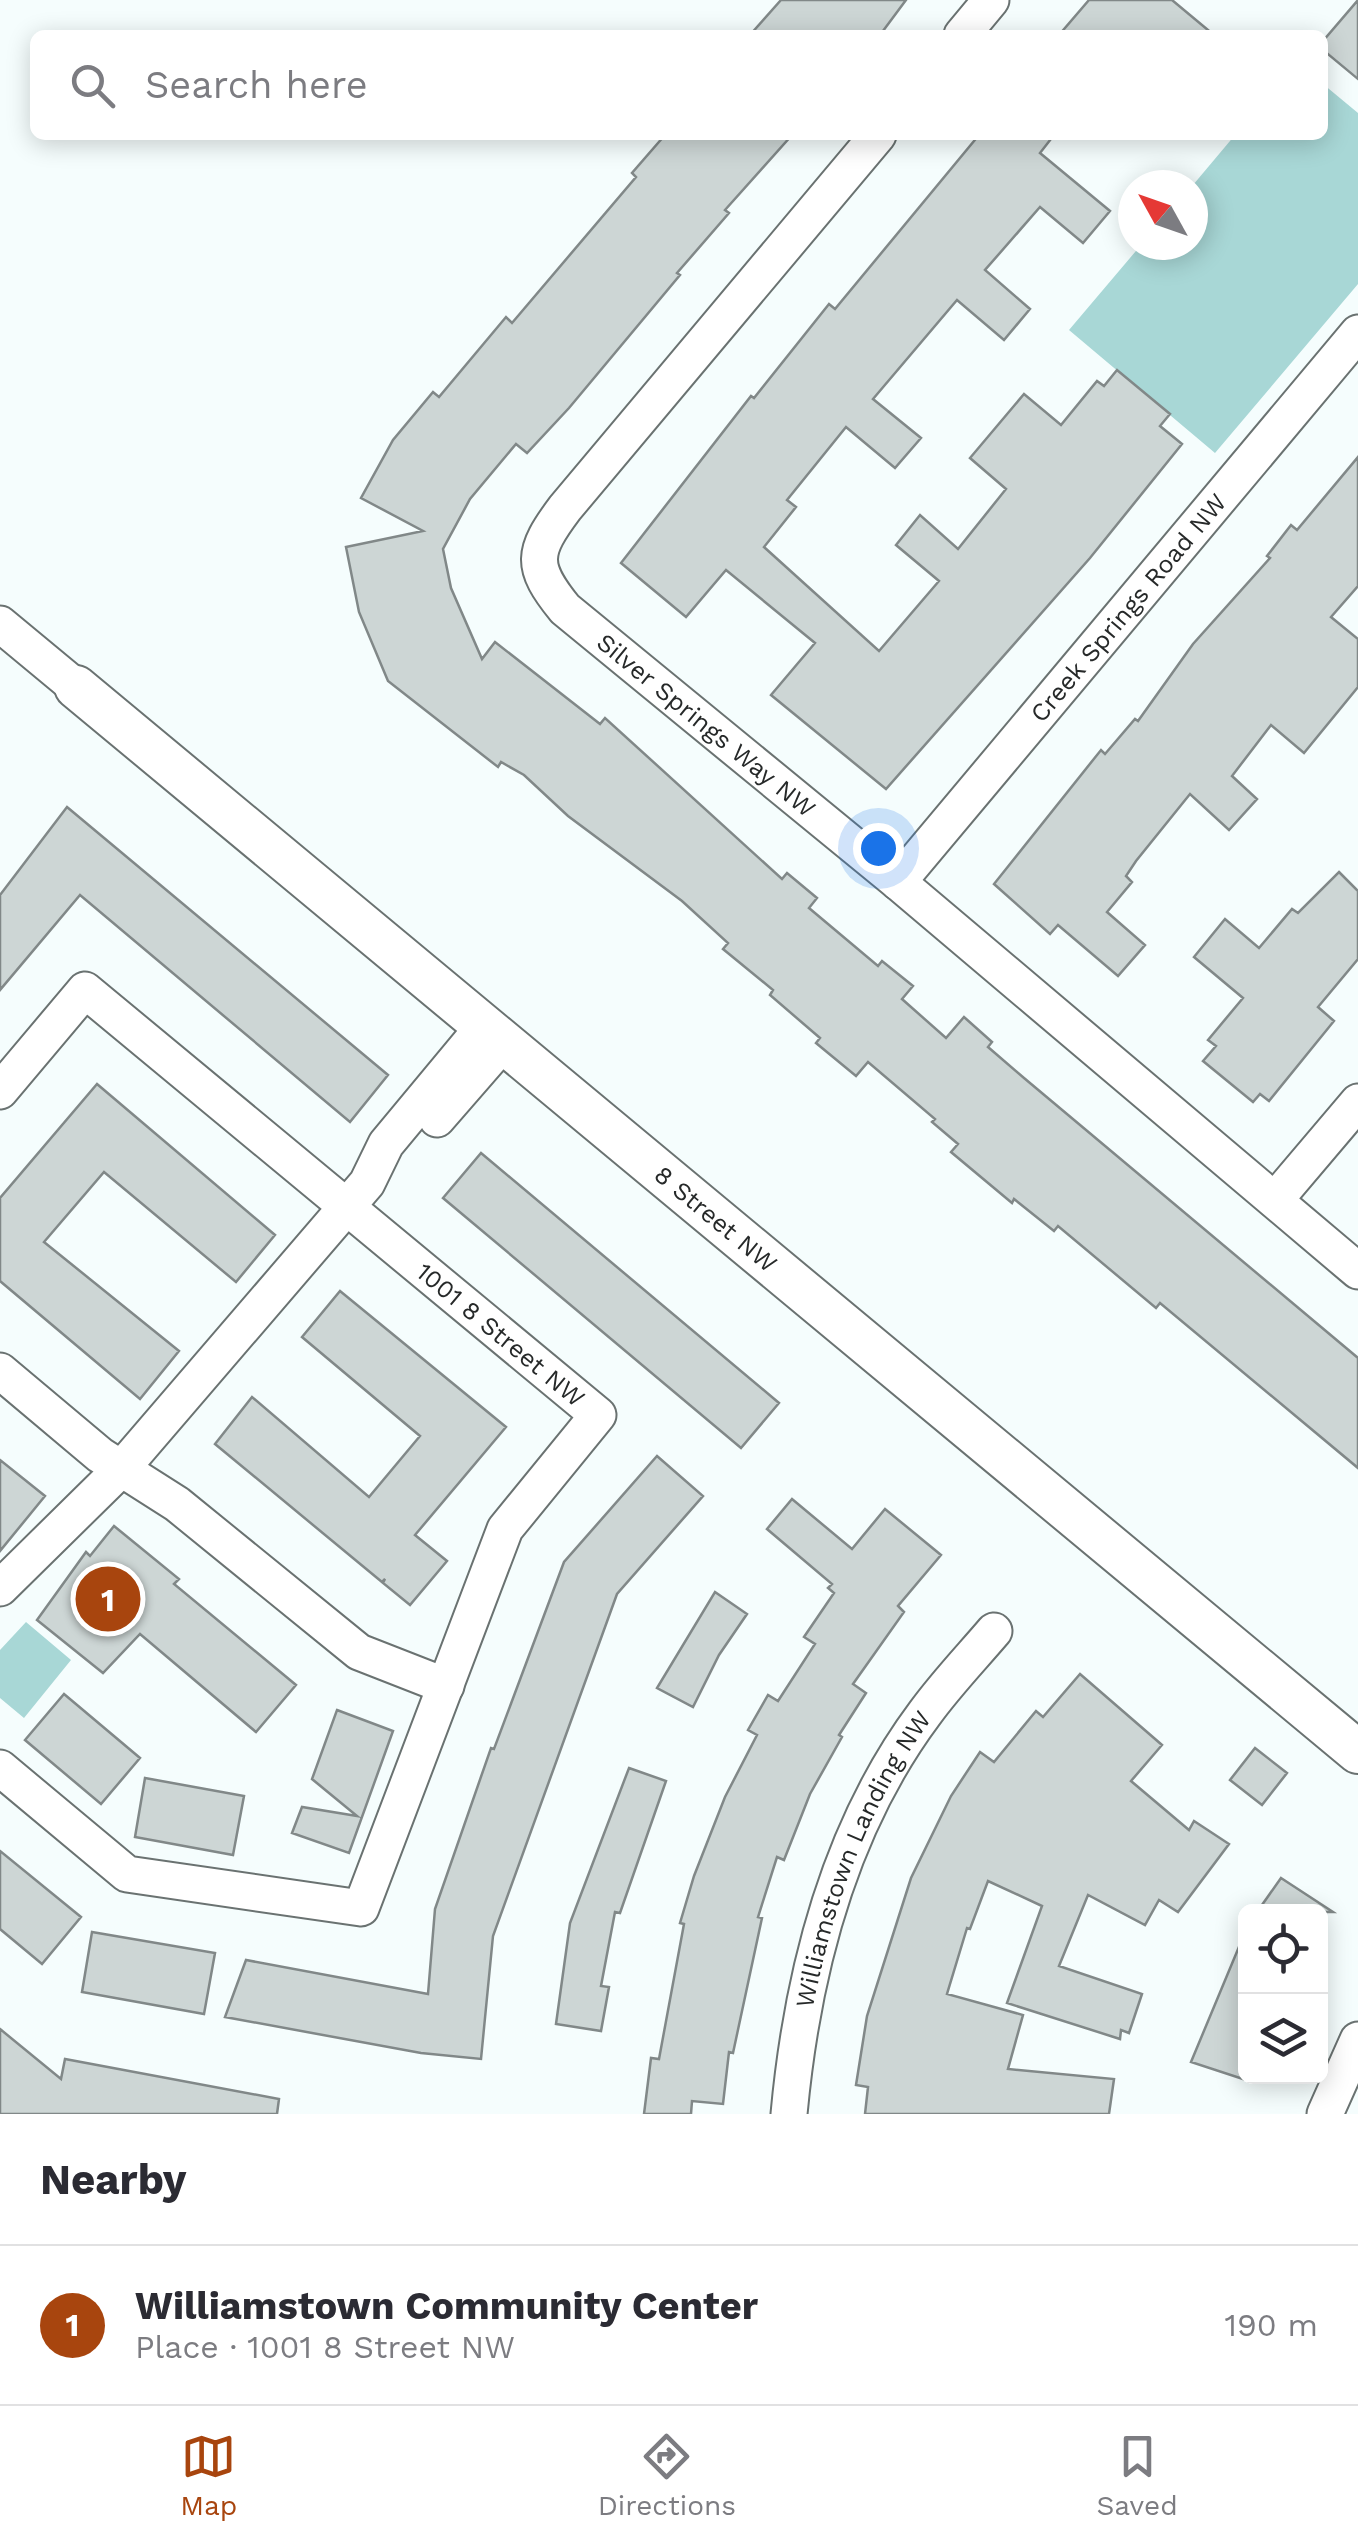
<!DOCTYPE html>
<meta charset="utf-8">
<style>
body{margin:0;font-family:"Work Sans",sans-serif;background:#f2f2f3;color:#2b2b33}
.controls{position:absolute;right:30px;bottom:30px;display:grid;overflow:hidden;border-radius:15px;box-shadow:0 5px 25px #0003}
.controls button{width:90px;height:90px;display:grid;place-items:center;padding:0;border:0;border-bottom:2px solid #e1e1e2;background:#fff;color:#2b2b33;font:50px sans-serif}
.compass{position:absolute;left:1118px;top:170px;width:90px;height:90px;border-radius:50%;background:#fff;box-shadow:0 5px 25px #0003;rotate:310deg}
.you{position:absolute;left:878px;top:848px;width:35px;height:35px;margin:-25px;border:8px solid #fff;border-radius:50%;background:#1a73e8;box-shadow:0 0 0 15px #1a73e833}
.badge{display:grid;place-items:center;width:65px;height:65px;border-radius:50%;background:#a8450e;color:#fff;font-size:32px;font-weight:700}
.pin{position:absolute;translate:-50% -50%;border:5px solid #fff;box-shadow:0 2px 10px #0006}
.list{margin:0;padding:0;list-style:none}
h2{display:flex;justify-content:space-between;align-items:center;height:130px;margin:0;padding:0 40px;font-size:42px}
h2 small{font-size:32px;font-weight:400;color:#7c7c81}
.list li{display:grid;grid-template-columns:65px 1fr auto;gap:30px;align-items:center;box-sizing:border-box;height:160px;padding:0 40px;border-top:2px solid #e1e1e2}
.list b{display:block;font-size:38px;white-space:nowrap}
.list p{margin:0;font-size:32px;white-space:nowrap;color:#7c7c81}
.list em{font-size:32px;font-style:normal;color:#7c7c81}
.icon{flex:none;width:55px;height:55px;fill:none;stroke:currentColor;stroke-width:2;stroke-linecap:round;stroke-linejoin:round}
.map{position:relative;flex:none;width:1358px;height:2114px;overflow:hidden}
.search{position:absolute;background:#fff;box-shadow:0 5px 25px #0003;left:30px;right:30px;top:30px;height:110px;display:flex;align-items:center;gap:25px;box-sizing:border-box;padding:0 35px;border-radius:15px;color:#7c7c81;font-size:38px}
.sheet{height:290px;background:#fff}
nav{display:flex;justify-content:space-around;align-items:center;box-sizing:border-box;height:140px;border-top:2px solid #e1e1e2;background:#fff;font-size:28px;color:#7c7c81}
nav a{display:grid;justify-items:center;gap:5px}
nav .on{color:#a8450e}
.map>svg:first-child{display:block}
</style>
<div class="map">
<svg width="1358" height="2114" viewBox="0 0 1358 2114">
<rect width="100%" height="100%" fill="#f5fdfd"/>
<!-- green -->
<path fill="#a8d7d6" d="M 1323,84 L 1358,113 L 1358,284 L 1215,453 L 1069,330 L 1141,245 L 1193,245 L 1193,185 L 1235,135 L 1323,135 Z
M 26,1622 L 71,1660 L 24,1718 L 0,1698 L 0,1650 Z"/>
<!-- building -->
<path fill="#cdd6d5" stroke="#818888" stroke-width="2.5" d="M 781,0 L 906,0 L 880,35 L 750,35 Z
M 1089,0 L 1172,0 L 1214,35 L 1059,35 Z
M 1358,0 L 1358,79 L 1323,50 L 1323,41 Z
M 665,135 L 792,135 L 725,210 L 729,213 L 677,273 L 680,275 L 569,408 L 527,453 L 516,444 L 470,499 L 443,549 L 451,588 L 482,659 L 495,642 L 600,724 L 605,718 L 782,879 L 787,873 L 817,898 L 809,908 L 878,966 L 882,961 L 913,986 L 902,999 L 946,1038 L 964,1017 L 992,1042 L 988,1047 L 1024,1078 L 1358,1358 L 1358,1468 L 1160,1303 L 1156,1308 L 1058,1226 L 1054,1231 L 1014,1199 L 1012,1203 L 951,1152 L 958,1144 L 932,1122 L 935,1119 L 868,1062 L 856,1076 L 816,1043 L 820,1038 L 770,995 L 773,990 L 723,949 L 728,943 L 682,901 L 568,816 L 524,775 L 501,762 L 498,767 L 388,681 L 359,612 L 346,547 L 423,531 L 361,498 L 393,440 L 433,392 L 439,397 L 506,317 L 512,323 L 636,177 L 632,173 Z
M 979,135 L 1054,135 L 1040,153 L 1110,211 L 1083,243 L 1040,207 L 985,270 L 1030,309 L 1004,340 L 957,300 L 873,399 L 921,438 L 895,468 L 846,427 L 787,500 L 796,507 L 764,547 L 879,651 L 939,581 L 896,545 L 920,515 L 958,549 L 1006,489 L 970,458 L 1024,394 L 1061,425 L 1097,381 L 1104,386 L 1117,370 L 1170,414 L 1160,426 L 1182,444 L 1090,558 L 886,789 L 771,695 L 815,643 L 726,570 L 686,617 L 621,563 L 751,396 L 754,398 L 829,304 L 835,309 Z
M 1358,457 L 1358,586 L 1331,617 L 1358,639 L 1358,687 L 1304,753 L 1271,725 L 1232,776 L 1257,799 L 1229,830 L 1190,794 L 1136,861 L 1126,876 L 1132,882 L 1107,912 L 1145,945 L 1118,976 L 1058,925 L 1050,934 L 994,884 L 1101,750 L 1105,754 L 1135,719 L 1138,721 L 1193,644 L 1270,558 L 1267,556 L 1291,525 L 1297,530 Z
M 67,807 L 388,1075 L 350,1122 L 80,895 L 0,990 L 0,895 Z
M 1339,872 L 1358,891 L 1358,959 L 1318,1007 L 1334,1021 L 1269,1101 L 1260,1094 L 1253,1102 L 1203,1061 L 1216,1046 L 1208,1040 L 1243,998 L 1194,957 L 1225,919 L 1259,948 L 1292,909 L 1298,913 Z
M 97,1084 L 275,1235 L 236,1282 L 104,1172 L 44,1242 L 179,1351 L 140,1399 L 0,1281 L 0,1198 Z
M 481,1153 L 779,1403 L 741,1448 L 443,1198 Z
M 340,1291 L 506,1427 L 415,1535 L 447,1561 L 410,1605 L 383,1583 L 385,1579 L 382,1582 L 215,1444 L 252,1397 L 369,1497 L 420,1436 L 302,1337 Z
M 657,1456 L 703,1496 L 617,1594 L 493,1936 L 481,2059 L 421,2053 L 225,2017 L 246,1960 L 428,1994 L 435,1909 L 491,1748 L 494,1749 L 564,1562 Z
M 0,1460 L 45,1496 L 0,1551 Z
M 792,1499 L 852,1549 L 885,1509 L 941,1555 L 898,1606 L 904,1612 L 853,1684 L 866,1693 L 839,1735 L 842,1737 L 810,1794 L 784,1860 L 777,1857 L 758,1917 L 762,1918 L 733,2053 L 729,2052 L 723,2104 L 692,2101 L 691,2114 L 644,2114 L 651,2058 L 659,2059 L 684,1924 L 680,1923 L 694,1876 L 725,1797 L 757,1735 L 748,1730 L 768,1695 L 778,1701 L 815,1644 L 804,1637 L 834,1593 L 828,1588 L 832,1584 L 767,1529 Z
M 114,1526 L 179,1579 L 174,1584 L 296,1685 L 256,1732 L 140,1634 L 103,1673 L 37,1620 L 86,1552 L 90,1556 Z
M 715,1592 L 747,1614 L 719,1655 L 693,1707 L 657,1688 Z
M 1080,1674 L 1162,1745 L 1131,1781 L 1189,1830 L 1194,1821 L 1229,1844 L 1178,1912 L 1159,1900 L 1145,1925 L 1088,1895 L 1059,1966 L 1142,1994 L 1129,2033 L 1121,2030 L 1120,2039 L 1007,2003 L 1042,1906 L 988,1881 L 970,1929 L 967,1928 L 947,1994 L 1023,2015 L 1008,2069 L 1114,2079 L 1109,2114 L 865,2114 L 868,2087 L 856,2085 L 867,2016 L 911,1878 L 951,1796 L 980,1752 L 994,1762 L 1036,1711 L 1043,1717 Z
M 64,1694 L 140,1758 L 101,1804 L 25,1740 Z
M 337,1710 L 393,1731 L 349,1853 L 292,1833 L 302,1807 L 357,1816 L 312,1779 Z
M 1255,1748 L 1287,1773 L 1262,1805 L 1230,1780 Z
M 629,1768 L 666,1781 L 620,1913 L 615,1912 L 601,1986 L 609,1987 L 601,2031 L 556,2024 L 570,1923 Z
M 145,1778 L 244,1796 L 233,1855 L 135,1837 Z
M 0,1851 L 81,1917 L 42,1964 L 0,1929 Z
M 1281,1878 L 1333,1912 L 1257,1912 Z
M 1246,1930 L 1246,2080 L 1191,2062 Z
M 92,1932 L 215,1953 L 204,2014 L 82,1992 Z
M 0,2029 L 61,2079 L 65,2059 L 279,2099 L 277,2114 L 0,2114 Z"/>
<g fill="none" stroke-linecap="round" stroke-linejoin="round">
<defs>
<g id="minor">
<path d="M 962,35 L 991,0"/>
<path id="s1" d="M 878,135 L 565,508 C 532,552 530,566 565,609 L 898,882 L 1358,1271"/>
<path d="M 0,624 L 76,687"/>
<path id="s2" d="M 898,882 L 1358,333"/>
<path id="s3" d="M 0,1091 L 85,990 L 598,1415 L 505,1529 L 361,1908 L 127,1874 L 0,1768"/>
<path d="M 437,1119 L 504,1042"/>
<path d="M 1275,1200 L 1358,1102"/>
<path d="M 0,1371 L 100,1455 L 177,1504 L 359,1652 L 446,1686"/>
<path d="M 0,1588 L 123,1467 L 367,1183 L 386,1144 L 484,1026"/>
<path id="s4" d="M 789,2114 C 802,1974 839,1828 925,1713 C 946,1684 971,1658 994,1631"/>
<path d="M 1325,2114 L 1358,2040"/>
</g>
<g id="tertiary">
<path id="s5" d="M 76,687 L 1358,1752"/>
</g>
</defs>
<!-- minor casing -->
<use href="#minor" stroke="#6a7271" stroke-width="39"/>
<!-- tertiary casing -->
<use href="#tertiary" stroke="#6a7271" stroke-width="46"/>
<!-- minor -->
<use href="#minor" stroke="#fff" stroke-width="35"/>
<!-- tertiary -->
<use href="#tertiary" stroke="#fff" stroke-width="42"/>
</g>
<g text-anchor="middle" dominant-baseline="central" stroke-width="8" stroke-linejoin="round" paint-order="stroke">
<!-- street labels -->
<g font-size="25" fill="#262929" stroke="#f5fdfd">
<text stroke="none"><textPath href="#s2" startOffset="358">Creek Springs Road NW</textPath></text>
<text stroke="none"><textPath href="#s1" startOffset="785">Silver Springs Way NW</textPath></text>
<text stroke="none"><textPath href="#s5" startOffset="832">8 Street NW</textPath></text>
<text stroke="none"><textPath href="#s3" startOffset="672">1001 8 Street NW</textPath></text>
<text stroke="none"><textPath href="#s4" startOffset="268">Williamstown Landing NW</textPath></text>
</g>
</g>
</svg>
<div class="controls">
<button><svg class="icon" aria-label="locate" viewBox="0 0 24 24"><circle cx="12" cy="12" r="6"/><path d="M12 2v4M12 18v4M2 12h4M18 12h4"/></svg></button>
<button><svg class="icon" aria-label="layers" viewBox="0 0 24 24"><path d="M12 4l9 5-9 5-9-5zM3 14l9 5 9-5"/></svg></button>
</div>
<svg class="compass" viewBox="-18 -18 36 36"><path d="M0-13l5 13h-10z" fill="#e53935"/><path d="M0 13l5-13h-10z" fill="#7c7c81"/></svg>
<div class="you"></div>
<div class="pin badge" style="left:108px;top:1599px">1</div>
<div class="search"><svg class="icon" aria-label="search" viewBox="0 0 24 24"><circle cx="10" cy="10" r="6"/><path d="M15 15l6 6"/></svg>Search here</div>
</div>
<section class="sheet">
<h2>Nearby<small></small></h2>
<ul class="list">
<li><span class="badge">1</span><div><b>Williamstown Community Center</b><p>Place · 1001 8 Street NW</p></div><em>190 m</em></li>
</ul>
</section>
<nav>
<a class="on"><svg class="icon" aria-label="map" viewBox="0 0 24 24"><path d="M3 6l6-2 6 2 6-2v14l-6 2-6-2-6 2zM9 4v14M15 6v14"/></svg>Map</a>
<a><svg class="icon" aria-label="directions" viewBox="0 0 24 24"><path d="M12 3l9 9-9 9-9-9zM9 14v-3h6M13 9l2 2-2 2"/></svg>Directions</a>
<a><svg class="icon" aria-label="saved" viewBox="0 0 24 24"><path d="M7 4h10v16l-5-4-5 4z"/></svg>Saved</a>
</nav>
